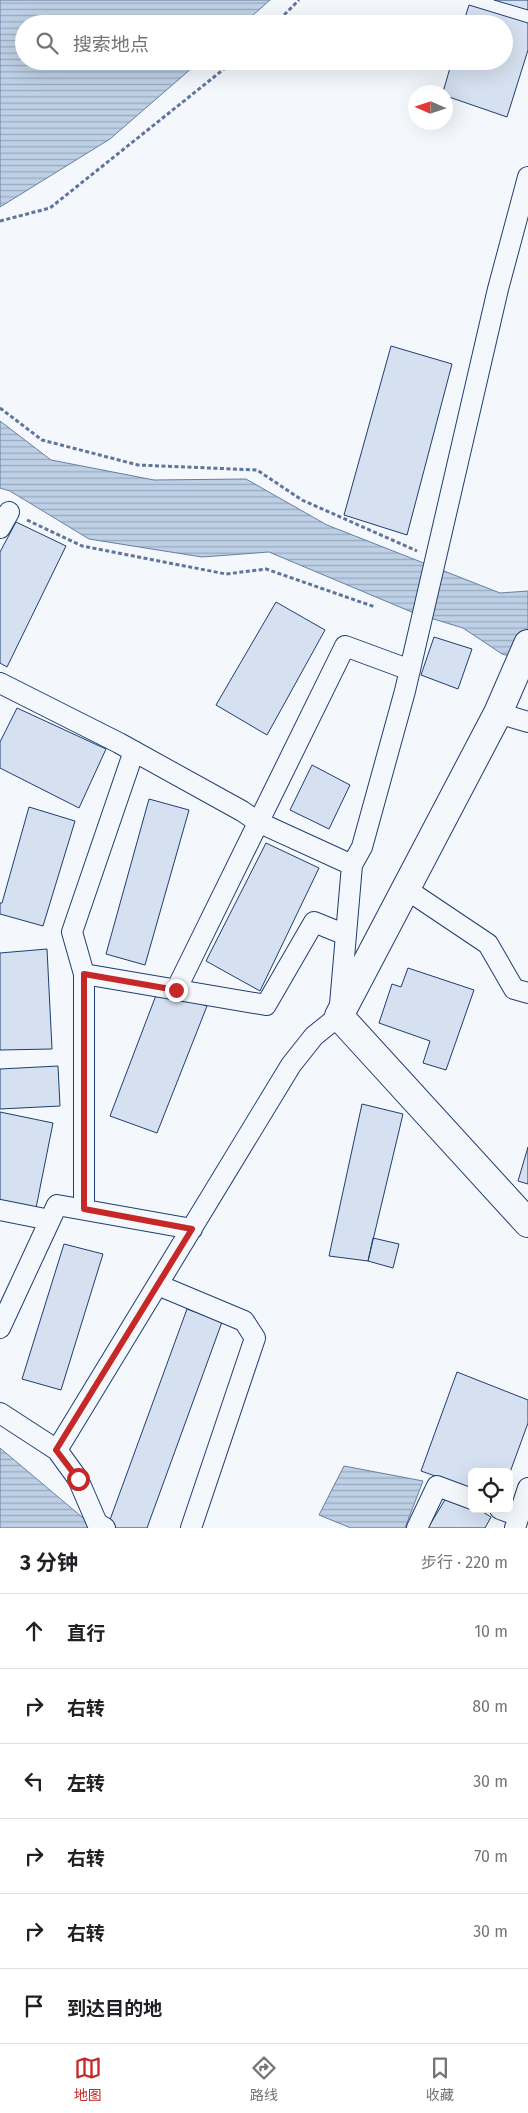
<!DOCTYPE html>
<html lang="zh">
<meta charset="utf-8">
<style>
body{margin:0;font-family:"Fira Sans","Noto Sans SC",sans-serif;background:#f6f6f6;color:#202124}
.controls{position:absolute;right:15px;bottom:15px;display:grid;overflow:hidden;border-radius:8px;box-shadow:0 5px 20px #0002}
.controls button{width:45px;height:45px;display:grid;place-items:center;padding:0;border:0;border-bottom:1px solid #e0e0e0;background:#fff;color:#202124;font:25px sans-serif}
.compass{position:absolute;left:408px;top:85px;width:45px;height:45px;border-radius:50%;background:#fff;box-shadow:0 5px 20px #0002;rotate:273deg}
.stop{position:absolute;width:15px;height:15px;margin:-11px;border:4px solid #c62828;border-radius:50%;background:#fff}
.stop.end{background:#c62828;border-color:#fff;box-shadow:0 1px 5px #0008}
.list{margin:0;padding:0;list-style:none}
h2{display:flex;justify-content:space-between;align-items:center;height:65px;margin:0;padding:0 20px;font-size:21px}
h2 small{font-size:16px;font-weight:400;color:#757577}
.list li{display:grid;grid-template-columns:32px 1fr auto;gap:15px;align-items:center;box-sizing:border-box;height:75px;padding:0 20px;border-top:1px solid #e0e0e0}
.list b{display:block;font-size:19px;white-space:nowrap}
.list em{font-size:16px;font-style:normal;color:#757577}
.icon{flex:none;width:28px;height:28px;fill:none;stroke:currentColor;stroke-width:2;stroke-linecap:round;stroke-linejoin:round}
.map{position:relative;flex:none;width:528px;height:1528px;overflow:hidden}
.search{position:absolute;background:#fff;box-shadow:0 5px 20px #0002;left:15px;right:15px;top:15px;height:55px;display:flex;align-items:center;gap:12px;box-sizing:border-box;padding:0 18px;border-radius:28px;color:#757577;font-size:19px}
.sheet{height:515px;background:#fff}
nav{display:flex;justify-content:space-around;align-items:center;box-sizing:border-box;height:70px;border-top:1px solid #e0e0e0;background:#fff;font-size:14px;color:#757577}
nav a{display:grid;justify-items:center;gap:2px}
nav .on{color:#c62828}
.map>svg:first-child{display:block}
</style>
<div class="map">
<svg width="528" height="1528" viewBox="0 0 528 1528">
<defs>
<pattern id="water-rules" width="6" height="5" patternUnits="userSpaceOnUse" patternTransform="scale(1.25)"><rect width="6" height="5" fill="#bed0e5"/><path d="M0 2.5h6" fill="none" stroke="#9aaabe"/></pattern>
</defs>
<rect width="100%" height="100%" fill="#f4f7fb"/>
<!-- water -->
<path fill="url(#water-rules)" stroke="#687fa3" d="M 0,0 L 270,0 L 243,24 L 24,24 L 24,61 L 200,61 L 110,139 L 0,207 Z
M 0,421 L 51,460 L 154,480 L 246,479 L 327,525 L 500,593 L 528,591 L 528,661 L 502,654 L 463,628 L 414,613 L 269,552 L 202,557 L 89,539 L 10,491 L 0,488 Z
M 0,1448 L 95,1528 L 0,1528 Z
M 344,1466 L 423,1481 L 405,1528 L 351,1528 L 319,1515 Z"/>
<!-- building -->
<path fill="#d5e0f0" stroke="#1d3f73" d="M 494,0 L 528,0 L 528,10 Z
M 469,5 L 528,23 L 528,50 L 507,117 L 446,96 L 446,92 L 443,92 L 452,61 L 504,61 L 504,24 L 463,24 Z
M 391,346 L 452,364 L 407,535 L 344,515 Z
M 16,522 L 66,546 L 7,667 L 0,663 L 0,552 Z
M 276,602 L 325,630 L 267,735 L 216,705 Z
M 434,637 L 472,649 L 458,689 L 421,675 Z
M 17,708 L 106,749 L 79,808 L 0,768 L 0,742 Z
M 312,765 L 350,785 L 329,829 L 290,810 Z
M 149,799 L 189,810 L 145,965 L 106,954 Z
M 29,807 L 75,821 L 43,926 L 0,914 L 0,903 L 2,903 Z
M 266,843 L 319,868 L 260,991 L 206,961 Z
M 47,949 L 52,1049 L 0,1050 L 0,953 Z
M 408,968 L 474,990 L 446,1070 L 423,1063 L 430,1041 L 379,1023 L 392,984 L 401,987 Z
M 158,990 L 207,1006 L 157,1133 L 110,1116 Z
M 58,1066 L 60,1106 L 0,1109 L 0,1069 Z
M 362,1104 L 403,1114 L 368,1261 L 329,1256 Z
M 0,1112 L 53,1123 L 36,1208 L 0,1200 Z
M 528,1147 L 528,1184 L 518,1181 Z
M 373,1238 L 399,1244 L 393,1268 L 368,1261 Z
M 64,1244 L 103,1254 L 61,1390 L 22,1379 Z
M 187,1309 L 222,1322 L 147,1528 L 107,1528 Z
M 457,1372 L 528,1400 L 528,1423 L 509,1475 L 509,1472 L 472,1472 L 472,1489 L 421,1471 Z
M 449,1493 L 472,1506 L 472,1509 L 478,1509 L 491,1517 L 485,1528 L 428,1528 Z"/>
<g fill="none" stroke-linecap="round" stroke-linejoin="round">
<defs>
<path id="street" d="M 0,528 L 9,512
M 0,683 L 119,743 L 242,811 L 258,822 L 352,865
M 498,713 L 528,722
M 406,889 L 488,944 L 514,989 L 528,993
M 84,974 L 266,1005 L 314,922 L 346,935
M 176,990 L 345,646 L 410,670
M 84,1209 L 84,974 L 72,932 L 134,751
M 0,1210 L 50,1220
M 158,1285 L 244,1321 L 255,1338 L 191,1528
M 0,1328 L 57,1205 L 192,1229
M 0,1413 L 57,1450 L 78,1479 L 97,1523 L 105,1528
M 57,1450 L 291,1065 L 314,1036 L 339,1016 L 352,865 L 362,847 L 405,691 L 498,289 L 528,177
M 500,1509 L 519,1516
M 417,1528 L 437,1486 L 472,1499
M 515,1528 L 528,1488"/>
<path id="secondary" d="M 528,644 L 498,713 L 339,1016 L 528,1223"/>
</defs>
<!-- street casing -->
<use href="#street" stroke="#1d3f73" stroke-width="22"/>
<!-- secondary casing -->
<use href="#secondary" stroke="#1d3f73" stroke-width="30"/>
<!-- path -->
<path stroke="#5e769c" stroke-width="3" stroke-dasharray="4 2.5" stroke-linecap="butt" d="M 275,24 L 299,0
M 0,221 L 50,208 L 234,61
M 0,408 L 42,440 L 138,465 L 257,470 L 302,500 L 417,551
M 27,520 L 82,546 L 226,574 L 266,569 L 375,607"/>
<!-- street -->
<use href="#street" stroke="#f4f7fb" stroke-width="20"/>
<!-- secondary -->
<use href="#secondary" stroke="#f4f7fb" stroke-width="28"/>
</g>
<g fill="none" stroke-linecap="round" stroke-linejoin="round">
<!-- route -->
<path stroke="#c62828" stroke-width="6" d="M 78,1479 L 56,1450 L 192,1229 L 84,1209 L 84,974 L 176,990"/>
</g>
</svg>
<div class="controls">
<button><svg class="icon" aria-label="locate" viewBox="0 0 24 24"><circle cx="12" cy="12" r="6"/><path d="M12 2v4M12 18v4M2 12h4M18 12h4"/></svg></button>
</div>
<svg class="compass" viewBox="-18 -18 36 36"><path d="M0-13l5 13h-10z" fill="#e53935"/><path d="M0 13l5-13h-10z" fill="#757577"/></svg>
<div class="stop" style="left:78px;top:1479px"></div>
<div class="stop end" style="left:176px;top:990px"></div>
<div class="search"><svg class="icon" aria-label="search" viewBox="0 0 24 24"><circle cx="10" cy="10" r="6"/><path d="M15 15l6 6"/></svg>搜索地点</div>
</div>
<section class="sheet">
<h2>3 分钟<small>步行 · 220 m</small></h2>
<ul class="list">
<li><svg class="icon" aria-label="ahead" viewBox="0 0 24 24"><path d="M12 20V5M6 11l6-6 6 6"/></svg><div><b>直行</b></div><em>10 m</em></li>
<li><svg class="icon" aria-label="right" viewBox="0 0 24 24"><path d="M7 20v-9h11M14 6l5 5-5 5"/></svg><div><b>右转</b></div><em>80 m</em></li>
<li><svg class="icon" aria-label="left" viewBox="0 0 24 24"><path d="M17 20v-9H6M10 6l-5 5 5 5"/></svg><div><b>左转</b></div><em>30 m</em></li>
<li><svg class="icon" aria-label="right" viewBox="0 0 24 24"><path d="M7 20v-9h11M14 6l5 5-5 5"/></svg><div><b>右转</b></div><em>70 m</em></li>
<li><svg class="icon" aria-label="right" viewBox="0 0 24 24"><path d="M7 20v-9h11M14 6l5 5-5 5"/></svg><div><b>右转</b></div><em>30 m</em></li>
<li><svg class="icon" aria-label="arrive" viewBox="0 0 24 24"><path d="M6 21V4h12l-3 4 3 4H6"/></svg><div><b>到达目的地</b></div></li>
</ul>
</section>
<nav>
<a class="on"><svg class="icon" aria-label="map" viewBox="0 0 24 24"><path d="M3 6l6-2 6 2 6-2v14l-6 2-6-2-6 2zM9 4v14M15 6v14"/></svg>地图</a>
<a><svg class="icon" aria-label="directions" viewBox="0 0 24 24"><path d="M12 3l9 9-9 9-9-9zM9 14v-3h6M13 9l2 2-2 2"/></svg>路线</a>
<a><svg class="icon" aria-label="saved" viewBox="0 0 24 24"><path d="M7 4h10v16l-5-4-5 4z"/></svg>收藏</a>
</nav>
